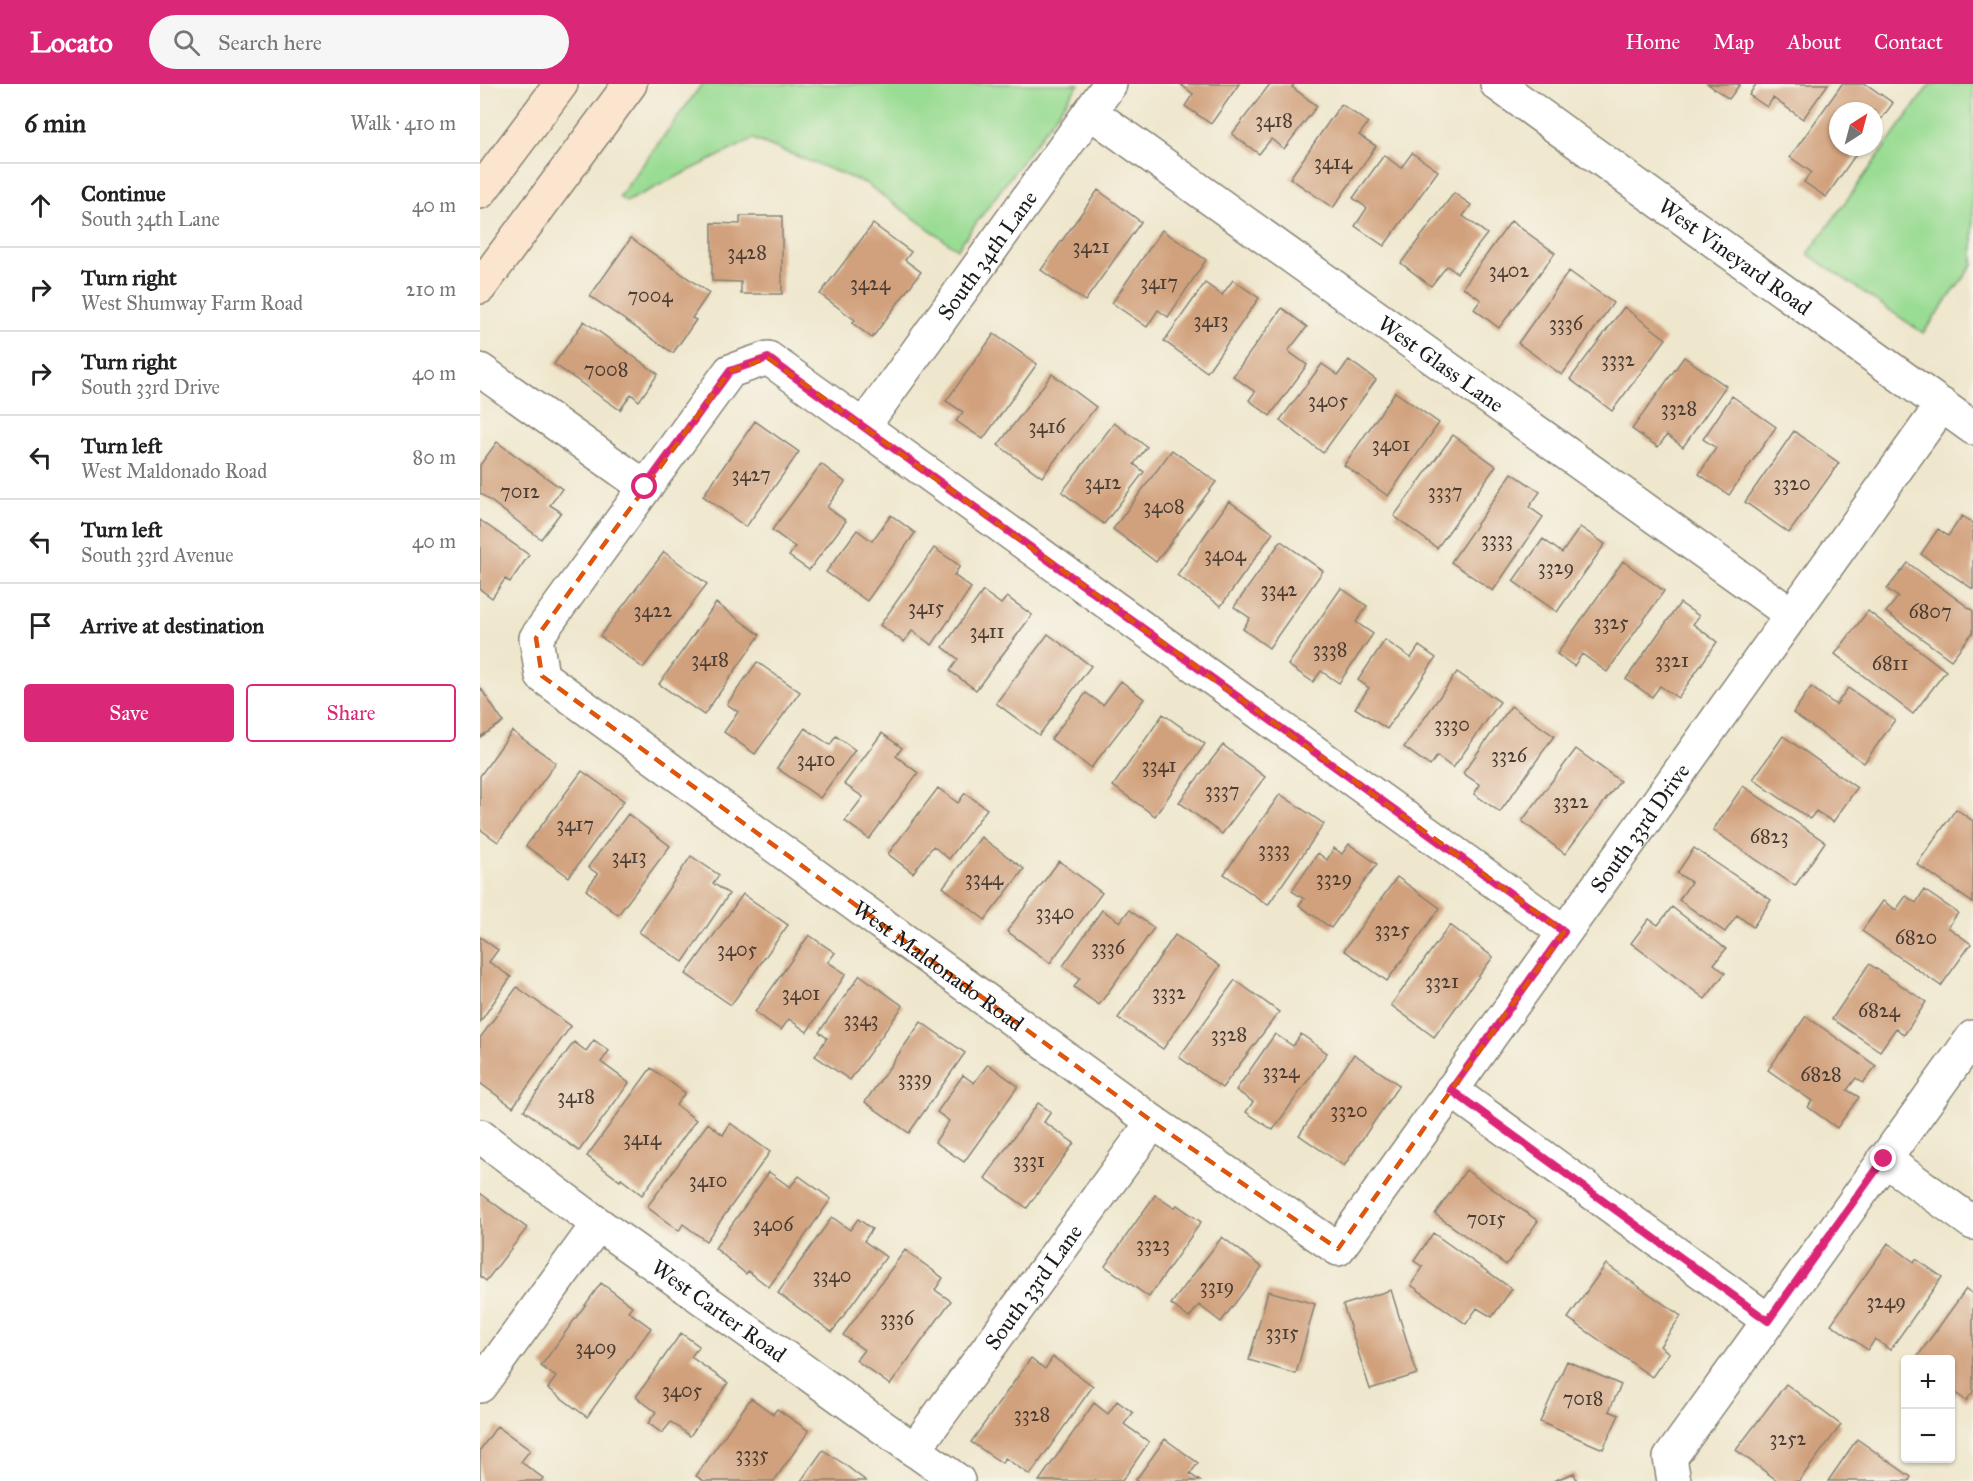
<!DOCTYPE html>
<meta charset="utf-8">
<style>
body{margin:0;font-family:"IM FELL Great Primer",serif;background:#f6f6f6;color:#222}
.controls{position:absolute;right:18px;bottom:18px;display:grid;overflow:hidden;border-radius:6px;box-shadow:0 2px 4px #0004}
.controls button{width:54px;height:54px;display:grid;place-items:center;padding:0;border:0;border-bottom:2px solid #e0e0e0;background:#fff;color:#222;font:30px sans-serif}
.compass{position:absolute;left:1349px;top:18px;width:54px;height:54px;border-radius:50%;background:#fff;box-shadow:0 2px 4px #0004;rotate:36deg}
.stop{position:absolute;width:18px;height:18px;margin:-14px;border:4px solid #db2777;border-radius:50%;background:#fff}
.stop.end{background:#db2777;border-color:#fff;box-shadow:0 2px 6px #0008}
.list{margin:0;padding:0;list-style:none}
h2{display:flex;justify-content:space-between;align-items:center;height:78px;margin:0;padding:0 24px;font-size:26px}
h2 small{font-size:20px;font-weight:400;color:#767676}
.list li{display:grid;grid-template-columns:39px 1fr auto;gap:18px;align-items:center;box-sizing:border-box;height:84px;padding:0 24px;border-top:2px solid #e0e0e0}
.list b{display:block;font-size:22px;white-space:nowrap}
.list p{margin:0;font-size:20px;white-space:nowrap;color:#767676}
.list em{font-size:20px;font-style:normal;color:#767676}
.actions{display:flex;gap:12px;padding:18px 24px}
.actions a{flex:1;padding:14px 0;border:2px solid #db2777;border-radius:6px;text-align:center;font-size:21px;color:#db2777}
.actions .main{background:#db2777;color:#fff}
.icon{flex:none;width:33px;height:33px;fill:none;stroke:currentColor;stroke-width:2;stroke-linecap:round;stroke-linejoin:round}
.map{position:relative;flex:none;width:1493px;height:1397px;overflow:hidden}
header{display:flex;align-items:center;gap:36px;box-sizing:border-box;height:84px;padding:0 30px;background:#db2777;color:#fff}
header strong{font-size:28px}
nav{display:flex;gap:33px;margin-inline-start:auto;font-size:21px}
.search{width:420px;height:54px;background:#f6f6f6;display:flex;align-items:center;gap:15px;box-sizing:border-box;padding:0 21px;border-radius:33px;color:#767676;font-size:22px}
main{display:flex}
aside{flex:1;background:#fff}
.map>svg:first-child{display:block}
</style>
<header>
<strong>Locato</strong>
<div class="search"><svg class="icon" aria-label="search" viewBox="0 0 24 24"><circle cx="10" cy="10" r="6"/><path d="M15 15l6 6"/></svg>Search here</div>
<nav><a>Home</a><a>Map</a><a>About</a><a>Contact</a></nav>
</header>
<main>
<aside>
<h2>6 min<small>Walk · 410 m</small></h2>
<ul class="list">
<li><svg class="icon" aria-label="ahead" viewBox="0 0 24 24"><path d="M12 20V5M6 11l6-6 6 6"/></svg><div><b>Continue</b><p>South 34th Lane</p></div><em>40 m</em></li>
<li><svg class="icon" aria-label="right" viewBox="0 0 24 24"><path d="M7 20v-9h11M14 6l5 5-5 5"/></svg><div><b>Turn right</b><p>West Shumway Farm Road</p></div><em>210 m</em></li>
<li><svg class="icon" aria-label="right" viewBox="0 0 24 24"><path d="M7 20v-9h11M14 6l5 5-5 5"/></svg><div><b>Turn right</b><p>South 33rd Drive</p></div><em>40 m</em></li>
<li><svg class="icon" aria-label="left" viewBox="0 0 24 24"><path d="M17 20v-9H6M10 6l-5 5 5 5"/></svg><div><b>Turn left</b><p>West Maldonado Road</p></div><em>80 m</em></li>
<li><svg class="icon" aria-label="left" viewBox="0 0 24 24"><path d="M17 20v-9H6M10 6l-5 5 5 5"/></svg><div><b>Turn left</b><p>South 33rd Avenue</p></div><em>40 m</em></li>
<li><svg class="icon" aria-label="arrive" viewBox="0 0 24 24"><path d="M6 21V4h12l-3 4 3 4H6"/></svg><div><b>Arrive at destination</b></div></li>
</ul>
<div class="actions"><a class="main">Save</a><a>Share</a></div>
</aside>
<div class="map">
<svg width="1493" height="1397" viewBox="0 0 1493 1397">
<rect width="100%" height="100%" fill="#f7f3e8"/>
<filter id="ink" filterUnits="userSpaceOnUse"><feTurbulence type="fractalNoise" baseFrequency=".0167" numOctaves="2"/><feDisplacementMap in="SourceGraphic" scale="12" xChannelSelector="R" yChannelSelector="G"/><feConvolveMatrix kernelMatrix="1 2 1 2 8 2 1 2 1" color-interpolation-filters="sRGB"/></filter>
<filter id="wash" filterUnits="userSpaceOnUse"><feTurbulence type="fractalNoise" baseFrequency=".008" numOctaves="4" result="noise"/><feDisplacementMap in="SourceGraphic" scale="24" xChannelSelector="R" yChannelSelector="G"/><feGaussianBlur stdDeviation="1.35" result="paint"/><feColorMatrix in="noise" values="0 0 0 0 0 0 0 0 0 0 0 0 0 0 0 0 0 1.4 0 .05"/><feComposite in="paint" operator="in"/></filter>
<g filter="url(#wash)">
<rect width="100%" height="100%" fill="#efe7cd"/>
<!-- green -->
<path fill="#99dc93" stroke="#5a7c58" stroke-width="1.5" d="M 222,0 L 599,0 L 477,165 L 385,99 L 273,55 L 146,118 L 139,113 Z
M 1450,0 L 1493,0 L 1493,181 L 1443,249 L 1328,170 Z"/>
<g id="blocks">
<!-- building -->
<path fill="#d1a17d" d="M 700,0 L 759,0 L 731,40 L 705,22 L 713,10 Z
M 790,0 L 814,0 L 812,3 L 837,22 L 804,65 L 791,55 L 779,70 L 752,50 Z
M 1228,0 L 1260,0 L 1249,15 Z
M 1276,0 L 1348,0 L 1323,35 L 1293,14 L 1287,23 L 1269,11 Z
M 1362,0 L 1386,0 L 1413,19 L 1394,45 L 1394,27 L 1358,27 L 1358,63 L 1381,63 L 1346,113 L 1324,98 L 1331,88 L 1310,73 Z
M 861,20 L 888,39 L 879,51 L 896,62 L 853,124 L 810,94 Z
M 932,69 L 958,87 L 904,162 L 875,142 L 887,124 L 873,114 L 904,71 L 921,84 Z
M 618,106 L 661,138 L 605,217 L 561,186 Z
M 974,109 L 991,121 L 983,132 L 1007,150 L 977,189 L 967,182 L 951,202 L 921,179 Z
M 260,132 L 302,132 L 302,210 L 261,210 L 261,198 L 232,197 L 232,139 L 260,140 Z
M 1031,137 L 1075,169 L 1019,244 L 994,225 L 1001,216 L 983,203 Z
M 393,140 L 431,168 L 425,176 L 441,188 L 392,254 L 372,239 L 375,236 L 340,210 Z
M 682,146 L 726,176 L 688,233 L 678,226 L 667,243 L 632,219 Z
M 151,154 L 229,209 L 212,234 L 216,236 L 193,269 L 110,212 Z
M 1089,187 L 1133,219 L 1082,291 L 1038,259 Z
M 753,196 L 779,214 L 727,288 L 684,257 L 725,199 L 742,211 Z
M 1144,223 L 1186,255 L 1132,327 L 1090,295 Z
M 802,224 L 827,243 L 808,267 L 827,281 L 790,332 L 769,316 L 775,308 L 753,292 Z
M 104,237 L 178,290 L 159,317 L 151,310 L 140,326 L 74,280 Z
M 514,250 L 557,280 L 503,355 L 476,337 L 483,328 L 466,317 Z
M 1204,273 L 1246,302 L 1203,363 L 1187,351 L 1178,363 L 1152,345 Z
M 869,276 L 896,296 L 843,369 L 800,336 L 842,280 L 858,291 Z
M 572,290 L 616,323 L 562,393 L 518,361 Z
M 915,308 L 959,339 L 908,412 L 864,381 Z
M 1252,312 L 1296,343 L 1249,411 L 1219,390 L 1236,364 L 1223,355 Z
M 275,337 L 319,368 L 266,443 L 223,412 Z
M 634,339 L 667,363 L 654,380 L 664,388 L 624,440 L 582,408 Z
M 1314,347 L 1359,379 L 1309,449 L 1265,418 Z
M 973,351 L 1016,382 L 957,464 L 914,432 Z
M 17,358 L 82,405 L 70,421 L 81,428 L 61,455 L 0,409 L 0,381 Z
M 692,366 L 736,398 L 676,478 L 633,445 Z
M 341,380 L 365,398 L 347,423 L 366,437 L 329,486 L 309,472 L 315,463 L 292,446 Z
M 1032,389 L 1060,408 L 1049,423 L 1063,433 L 1013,507 L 971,478 Z
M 749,417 L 793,449 L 741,522 L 697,491 Z
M 411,431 L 435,449 L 387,517 L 346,488 L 377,446 L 392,457 Z
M 1482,432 L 1493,439 L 1493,505 L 1441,470 L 1458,445 L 1468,452 Z
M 0,436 L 49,471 L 30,498 L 25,495 L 12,514 L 0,505 Z
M 1100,443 L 1125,460 L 1077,528 L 1033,497 L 1063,455 L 1082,469 Z
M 801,457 L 843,487 L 789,564 L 763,545 L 770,534 L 754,523 Z
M 454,464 L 480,482 L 474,491 L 491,504 L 452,561 L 432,547 L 424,558 L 400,541 Z
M 184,468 L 227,500 L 163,584 L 120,552 Z
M 1143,477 L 1184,507 L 1127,588 L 1102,570 L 1094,582 L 1077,570 Z
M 1428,479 L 1493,527 L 1493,548 L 1471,576 L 1406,528 L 1418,513 L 1407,505 Z
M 861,504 L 887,522 L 876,538 L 893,550 L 859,599 L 841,587 L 833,598 L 808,581 Z
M 503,507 L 521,520 L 527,513 L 552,531 L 496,606 L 470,587 L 478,575 L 463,563 Z
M 236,519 L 280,551 L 224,631 L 179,600 Z
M 1200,519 L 1219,532 L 1213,540 L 1237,558 L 1198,614 L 1180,602 L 1172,613 L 1146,595 Z
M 1388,527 L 1466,587 L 1433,630 L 1355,570 Z
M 568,550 L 611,582 L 559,651 L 516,619 Z
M 905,556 L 931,574 L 939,562 L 956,574 L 907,645 L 875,624 L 889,604 L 878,596 Z
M 277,578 L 320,608 L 275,670 L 244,648 L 258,628 L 247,620 Z
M 977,588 L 1020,618 L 973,684 L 957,672 L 950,682 L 924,663 Z
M 641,597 L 664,615 L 611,684 L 571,655 L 606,609 L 623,621 Z
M 0,603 L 23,638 L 0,653 Z
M 1331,603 L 1356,621 L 1368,604 L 1415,636 L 1384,679 L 1313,629 Z
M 1031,622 L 1074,652 L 1020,728 L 994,710 L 1000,701 L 983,689 Z
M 683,630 L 725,660 L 675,732 L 633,702 Z
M 325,644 L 350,661 L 356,652 L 375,666 L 340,714 L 297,684 Z
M 32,647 L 76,679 L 18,758 L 0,745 L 0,692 Z
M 402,649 L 422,664 L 416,672 L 438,689 L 389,755 L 365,737 L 383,713 L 364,700 Z
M 1303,652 L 1377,704 L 1353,738 L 1336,727 L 1330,735 L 1273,695 Z
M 743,661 L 785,693 L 742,750 L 699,718 Z
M 1096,665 L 1140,697 L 1085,770 L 1042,737 Z
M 102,687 L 144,717 L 89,793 L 46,762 Z
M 1263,702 L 1345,758 L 1315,802 L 1233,746 Z
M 458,704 L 478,719 L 485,709 L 507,725 L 469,775 L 453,762 L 433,789 L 408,770 Z
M 800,710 L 844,740 L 788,821 L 744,790 Z
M 1476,725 L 1493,737 L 1493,819 L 1437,780 Z
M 148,730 L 190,762 L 138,831 L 106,806 L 118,790 L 108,783 Z
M 501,753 L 544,785 L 505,836 L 463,803 Z
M 869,760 L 897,780 L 851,844 L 819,821 L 824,815 L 812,807 L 838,769 L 847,776 L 854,764 L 862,770 Z
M 1214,764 L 1291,816 L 1273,843 L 1257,831 L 1245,848 L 1199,816 L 1211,798 L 1197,789 Z
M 211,772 L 239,791 L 233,799 L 249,810 L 203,878 L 159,848 Z
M 579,777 L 622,809 L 570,879 L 527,847 Z
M 917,793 L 960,824 L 907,897 L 864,866 Z
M 1444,806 L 1478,829 L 1468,843 L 1491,860 L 1461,902 L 1382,847 L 1403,817 L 1416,826 L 1426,812 L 1436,819 Z
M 263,810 L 308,841 L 251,921 L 206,890 Z
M 1192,823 L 1246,865 L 1234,880 L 1245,889 L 1225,915 L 1151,859 L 1169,835 L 1178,841 Z
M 622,826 L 640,838 L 649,826 L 674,844 L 619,921 L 594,903 L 600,894 L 583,882 Z
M 970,841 L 1013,873 L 954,953 L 911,921 Z
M 329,851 L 355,869 L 348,878 L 366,890 L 327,948 L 309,935 L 301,946 L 275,928 Z
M 695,851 L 740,882 L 683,965 L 638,934 Z
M 0,853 L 18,866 L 9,878 L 31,893 L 0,938 Z
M 1389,880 L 1446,918 L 1424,951 L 1416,944 L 1400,967 L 1352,935 Z
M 380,891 L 423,922 L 370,996 L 335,972 L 347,954 L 339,948 Z
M 755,896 L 799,928 L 742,1004 L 699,973 Z
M 37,903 L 91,942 L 33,1023 L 0,999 L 0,954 Z
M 1326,932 L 1396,982 L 1383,999 L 1376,994 L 1367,1006 L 1379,1013 L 1357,1044 L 1328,1023 L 1332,1017 L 1288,986 Z
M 441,938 L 485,969 L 429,1049 L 385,1018 Z
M 795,950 L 813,962 L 821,950 L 847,969 L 793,1046 L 766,1028 L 773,1018 L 756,1006 Z
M 114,956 L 129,967 L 121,978 L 149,999 L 99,1067 L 44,1026 L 94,958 L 106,967 Z
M 874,970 L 919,1001 L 864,1082 L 819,1051 Z
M 508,980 L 538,1002 L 484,1078 L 455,1058 L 469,1037 L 457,1028 L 483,991 L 494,999 Z
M 171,984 L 205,1009 L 196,1021 L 216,1036 L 162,1111 L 141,1095 L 140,1097 L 107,1072 Z
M 558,1019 L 571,1028 L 564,1038 L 594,1059 L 547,1124 L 505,1094 Z
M 228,1039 L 243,1051 L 250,1039 L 290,1068 L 226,1157 L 203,1140 L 199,1147 L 167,1123 Z
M 986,1086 L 1058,1137 L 1026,1181 L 955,1130 Z
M 289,1088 L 310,1103 L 319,1092 L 351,1115 L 289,1203 L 268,1187 L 266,1190 L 235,1164 Z
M 0,1109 L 47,1144 L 6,1197 L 0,1192 Z
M 675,1111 L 694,1124 L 697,1121 L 721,1138 L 669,1213 L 625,1182 Z
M 352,1133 L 370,1146 L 378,1135 L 392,1145 L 384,1157 L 406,1173 L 352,1248 L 298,1209 Z
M 953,1149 L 1032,1205 L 1012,1233 L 997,1224 L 986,1240 L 931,1201 L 943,1183 L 934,1177 Z
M 742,1153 L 782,1183 L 741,1238 L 719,1221 L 709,1234 L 691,1220 Z
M 1408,1159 L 1434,1178 L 1436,1175 L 1462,1193 L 1410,1266 L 1395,1255 L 1388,1266 L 1351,1240 Z
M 425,1166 L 463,1194 L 455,1206 L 471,1217 L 410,1301 L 376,1276 L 384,1266 L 363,1251 Z
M 1126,1180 L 1201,1232 L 1180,1262 L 1189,1269 L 1172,1293 L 1088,1234 Z
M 121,1199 L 152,1222 L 148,1227 L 171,1244 L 107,1333 L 68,1304 L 76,1293 L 61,1282 Z
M 1486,1205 L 1493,1210 L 1493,1308 L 1486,1317 L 1476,1309 L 1473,1312 L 1470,1310 L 1470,1276 L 1435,1276 Z
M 911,1206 L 937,1290 L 890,1305 L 863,1221 Z
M 788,1207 L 835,1220 L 816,1290 L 769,1276 Z
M 201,1249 L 219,1262 L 211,1273 L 248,1299 L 210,1352 L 191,1338 L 182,1349 L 168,1339 L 176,1328 L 156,1313 Z
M 573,1273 L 613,1302 L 550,1391 L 525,1374 L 522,1379 L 491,1358 L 551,1274 L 565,1285 Z
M 1087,1277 L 1141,1301 L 1129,1327 L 1139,1331 L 1123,1365 L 1060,1338 Z
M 1306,1300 L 1361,1341 L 1319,1397 L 1298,1397 L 1256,1366 Z
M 271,1314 L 293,1330 L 297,1325 L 329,1347 L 294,1397 L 224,1397 L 216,1392 Z
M 637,1317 L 653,1329 L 644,1340 L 669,1358 L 642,1397 L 559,1397 L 614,1319 L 628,1330 Z
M 17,1342 L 50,1366 L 41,1378 L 63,1394 L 61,1397 L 0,1397 L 0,1366 Z
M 685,1355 L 718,1379 L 710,1390 L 720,1397 L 655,1397 Z
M 1377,1355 L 1431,1393 L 1429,1397 L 1348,1397 Z
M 343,1366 L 364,1380 L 386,1397 L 321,1397 Z
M 1094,1389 L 1097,1397 L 1073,1397 Z"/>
</g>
</g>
<g filter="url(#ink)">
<use href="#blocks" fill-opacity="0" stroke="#868274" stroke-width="1.5"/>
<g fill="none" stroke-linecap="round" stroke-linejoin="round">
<defs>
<g id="minor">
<path id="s1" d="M 610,28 L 1312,531"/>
<path d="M 0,286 L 165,403"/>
<path id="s2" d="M 383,343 L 630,0"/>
<path id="s3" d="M 1084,848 L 288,274 L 250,287 L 56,554 L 62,592 L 673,1038 L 858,1165 L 1462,321"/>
<path d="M 971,1006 L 1289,1237"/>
<path id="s4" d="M 0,1052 L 118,1140 L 478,1397"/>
<path d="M 1404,1075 L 1493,1139"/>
<path d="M 0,1302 L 118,1140"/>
<path id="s5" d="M 434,1366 L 673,1038"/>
<path d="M 1194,1397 L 1190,1374 L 1493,953"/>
</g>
<g id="tertiary">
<path id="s6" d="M 1017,0 L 1493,344"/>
</g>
<path id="secondary" d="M 0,108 L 81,0
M 0,203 L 150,0"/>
</defs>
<!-- minor casing -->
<use href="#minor" stroke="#868274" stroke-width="36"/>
<!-- tertiary casing -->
<use href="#tertiary" stroke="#868274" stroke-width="36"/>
<!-- secondary casing -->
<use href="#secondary" stroke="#868274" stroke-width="36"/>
<!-- minor -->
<use href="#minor" stroke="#fff" stroke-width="33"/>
<!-- tertiary -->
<use href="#tertiary" stroke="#fff" stroke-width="33"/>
<!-- secondary -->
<use href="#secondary" stroke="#fbe5cf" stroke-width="33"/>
</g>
</g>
<g fill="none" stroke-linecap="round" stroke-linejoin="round" filter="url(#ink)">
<!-- route -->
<path stroke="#db2777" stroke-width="8" d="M 165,403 L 250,287 L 288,274 L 1084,848 L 971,1006 L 1288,1237 L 1404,1075"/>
</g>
<!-- marked area -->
<path fill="none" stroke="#de560d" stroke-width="4.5" stroke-dasharray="12 8" stroke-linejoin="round" d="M 288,274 L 1084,848 L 858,1165 L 673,1038 L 62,592 L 56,554 L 250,287 Z"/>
<g text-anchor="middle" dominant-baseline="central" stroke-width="4.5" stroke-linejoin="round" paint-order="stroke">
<!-- number labels -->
<g font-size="20" fill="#493d34">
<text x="794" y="36">3418</text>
<text x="853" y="78">3414</text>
<text x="611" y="162">3421</text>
<text x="267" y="168">3428</text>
<text x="1029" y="186">3402</text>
<text x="679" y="198">3417</text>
<text x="390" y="199">3424</text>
<text x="170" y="211">7004</text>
<text x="731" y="236">3413</text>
<text x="1086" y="239">3336</text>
<text x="1138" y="275">3332</text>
<text x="126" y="285">7008</text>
<text x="848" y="316">3405</text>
<text x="1199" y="324">3328</text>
<text x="567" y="342">3416</text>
<text x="911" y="360">3401</text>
<text x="271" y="390">3427</text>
<text x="623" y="398">3412</text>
<text x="1312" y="399">3320</text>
<text x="40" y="407">7012</text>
<text x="965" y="407">3337</text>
<text x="684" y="422">3408</text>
<text x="1017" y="455">3333</text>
<text x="745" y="470">3404</text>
<text x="1076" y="483">3329</text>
<text x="799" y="505">3342</text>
<text x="446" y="523">3415</text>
<text x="173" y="526">3422</text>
<text x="1450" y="527">6807</text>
<text x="1131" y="538">3325</text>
<text x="507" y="547">3411</text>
<text x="850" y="565">3338</text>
<text x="230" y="575">3418</text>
<text x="1192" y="576">3321</text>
<text x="1410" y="579">6811</text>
<text x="972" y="640">3330</text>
<text x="1029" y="671">3326</text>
<text x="336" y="675">3410</text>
<text x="679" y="681">3341</text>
<text x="742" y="706">3337</text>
<text x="1091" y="717">3322</text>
<text x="95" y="740">3417</text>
<text x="1289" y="752">6823</text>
<text x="794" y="765">3333</text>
<text x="149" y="772">3413</text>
<text x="504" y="794">3344</text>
<text x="854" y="794">3329</text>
<text x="575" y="828">3340</text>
<text x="912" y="845">3325</text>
<text x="1436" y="853">6820</text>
<text x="628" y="863">3336</text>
<text x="257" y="865">3405</text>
<text x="962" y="897">3321</text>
<text x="689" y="908">3332</text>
<text x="321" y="909">3401</text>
<text x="1399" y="926">6824</text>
<text x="381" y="935">3343</text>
<text x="749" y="950">3328</text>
<text x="801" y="987">3324</text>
<text x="1341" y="990">6828</text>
<text x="435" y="994">3339</text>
<text x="96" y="1012">3418</text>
<text x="869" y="1026">3320</text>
<text x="162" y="1054">3414</text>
<text x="549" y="1076">3331</text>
<text x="228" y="1096">3410</text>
<text x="1006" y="1134">7015</text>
<text x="293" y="1140">3406</text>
<text x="673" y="1160">3323</text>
<text x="352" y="1191">3340</text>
<text x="737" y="1202">3319</text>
<text x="1406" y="1217">3249</text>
<text x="417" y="1234">3336</text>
<text x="802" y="1248">3315</text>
<text x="116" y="1263">3409</text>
<text x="202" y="1306">3405</text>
<text x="1103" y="1314">7018</text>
<text x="552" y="1330">3328</text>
<text x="1308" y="1354">3252</text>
<text x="272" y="1370">3335</text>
</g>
<!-- street labels -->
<g font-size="22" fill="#1c1c1c" stroke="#f7f3e8">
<text stroke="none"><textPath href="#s2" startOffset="212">South 34th Lane</textPath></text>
<text stroke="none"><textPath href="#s6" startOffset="294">West Vineyard Road</textPath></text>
<text stroke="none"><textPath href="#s1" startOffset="432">West Glass Lane</textPath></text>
<text stroke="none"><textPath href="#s3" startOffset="2889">South 33rd Drive</textPath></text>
<text stroke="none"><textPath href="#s3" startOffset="1881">West Maldonado Road</textPath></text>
<text stroke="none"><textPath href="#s5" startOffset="202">South 33rd Lane</textPath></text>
<text stroke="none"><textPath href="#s4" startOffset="296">West Carter Road</textPath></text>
</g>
</g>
</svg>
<div class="controls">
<button>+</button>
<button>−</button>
</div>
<svg class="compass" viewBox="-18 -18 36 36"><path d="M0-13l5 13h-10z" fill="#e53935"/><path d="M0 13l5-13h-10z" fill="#767676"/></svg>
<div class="stop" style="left:165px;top:403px"></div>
<div class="stop end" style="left:1404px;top:1075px"></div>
</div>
</main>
